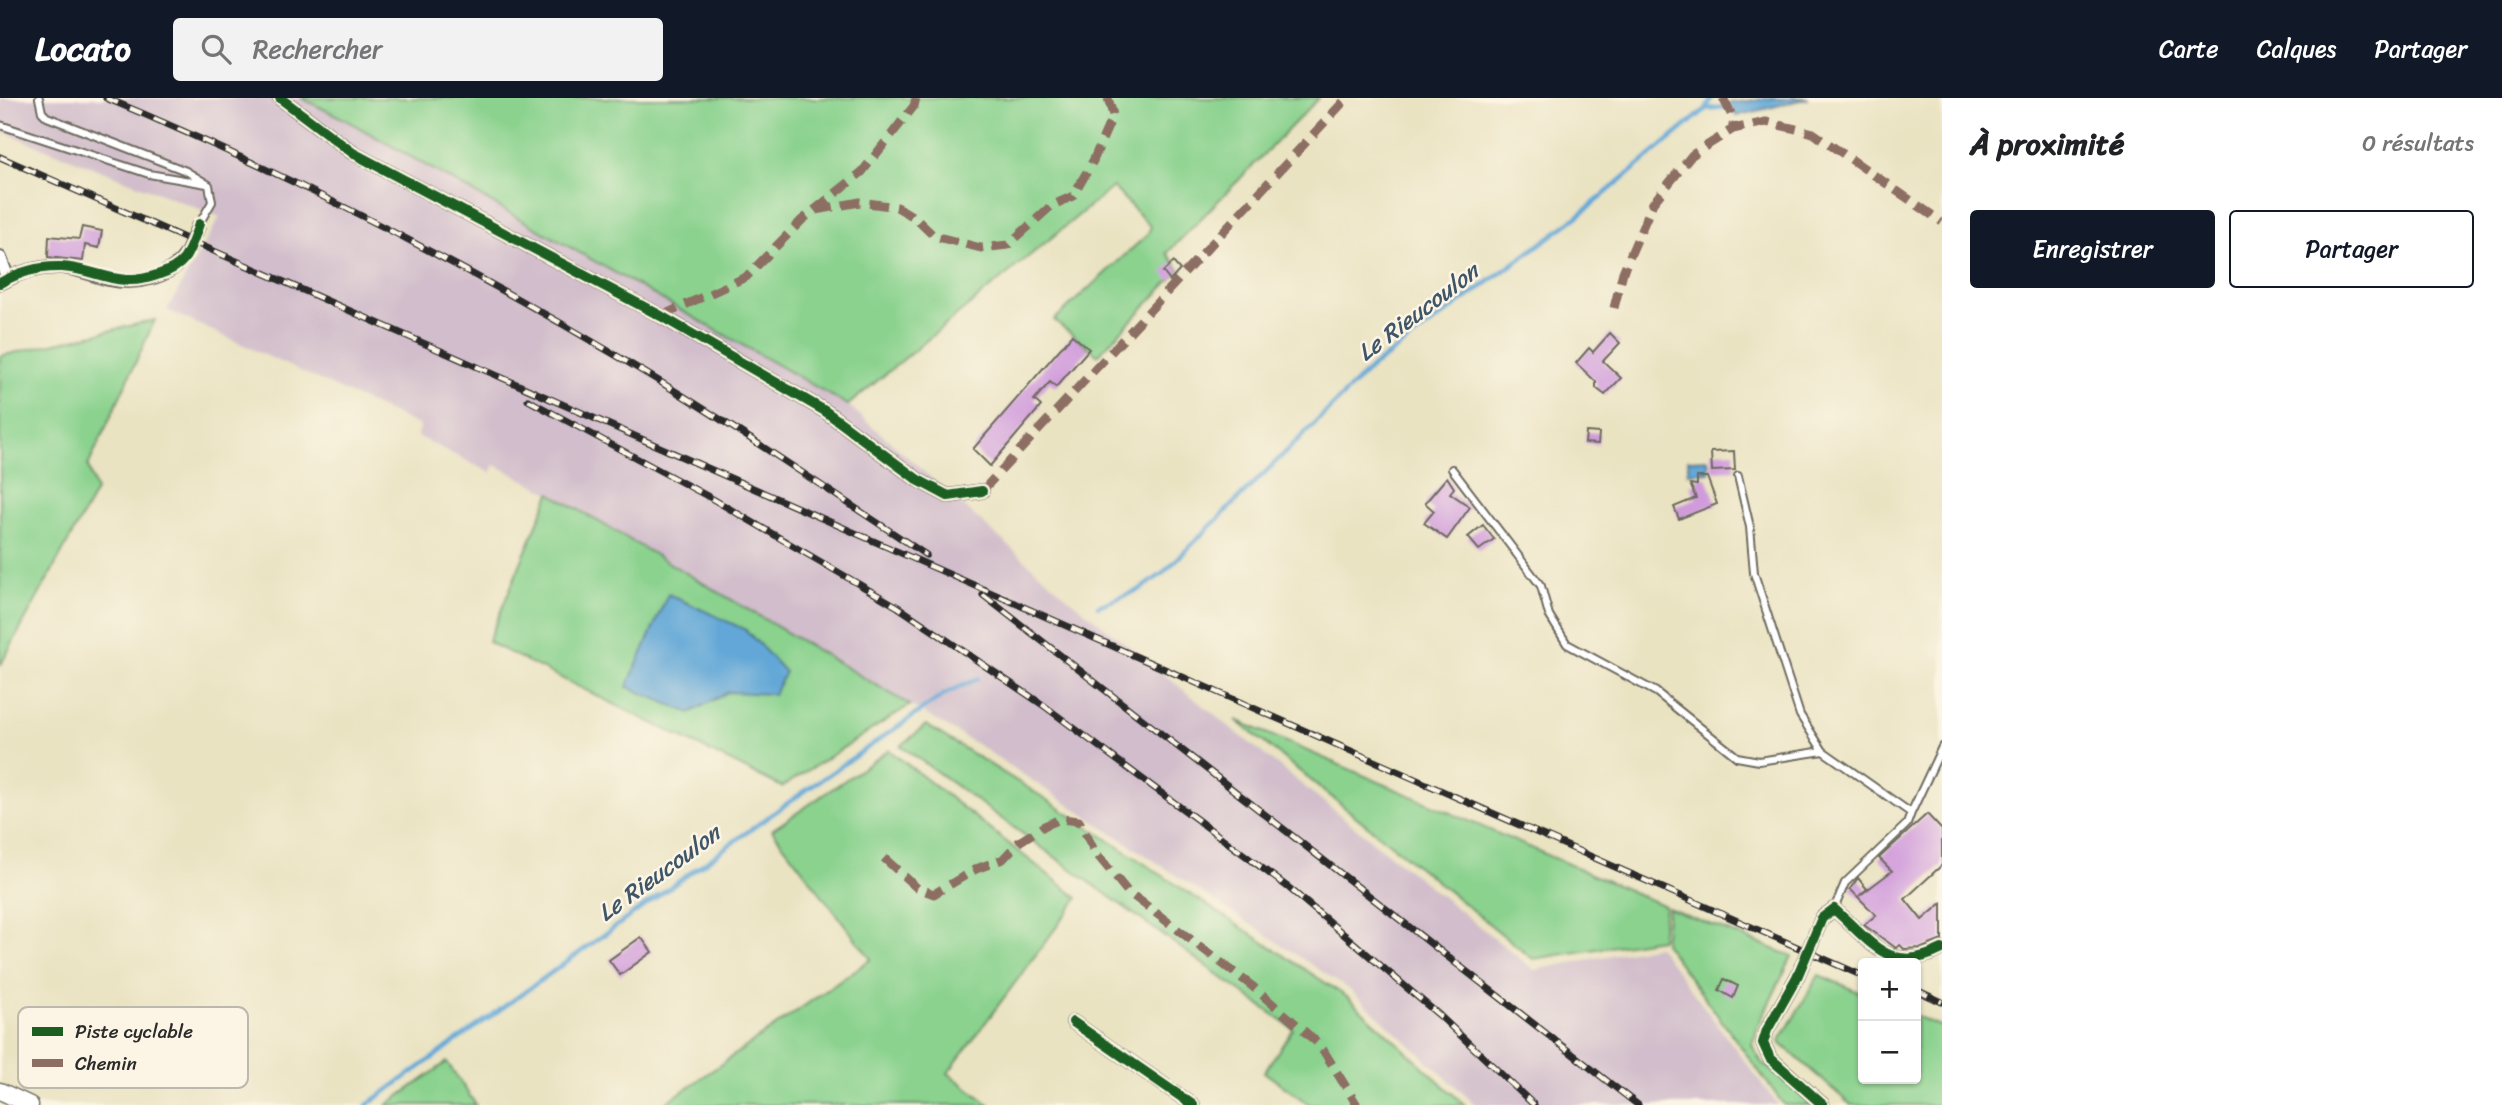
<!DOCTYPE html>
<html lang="fr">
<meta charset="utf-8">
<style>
body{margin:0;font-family:Sriracha,sans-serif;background:#f2f2f2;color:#202124}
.controls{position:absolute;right:21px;bottom:21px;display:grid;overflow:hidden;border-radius:7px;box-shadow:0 2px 5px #0004}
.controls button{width:63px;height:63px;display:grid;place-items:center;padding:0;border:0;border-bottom:2px solid #e0e0e0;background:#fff;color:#202124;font:35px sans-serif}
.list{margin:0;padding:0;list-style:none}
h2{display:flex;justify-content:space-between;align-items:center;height:91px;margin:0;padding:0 28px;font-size:30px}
h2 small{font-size:23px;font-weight:400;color:#757577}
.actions{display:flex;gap:14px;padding:21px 28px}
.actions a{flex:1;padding:16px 0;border:2px solid #111827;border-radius:7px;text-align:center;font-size:24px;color:#111827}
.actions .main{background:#111827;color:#fff}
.icon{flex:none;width:38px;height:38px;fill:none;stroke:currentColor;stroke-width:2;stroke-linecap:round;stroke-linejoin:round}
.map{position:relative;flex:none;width:1942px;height:1007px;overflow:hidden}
header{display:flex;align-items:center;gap:42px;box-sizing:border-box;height:98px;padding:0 35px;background:#111827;color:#fff}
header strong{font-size:33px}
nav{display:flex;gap:38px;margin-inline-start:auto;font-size:24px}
.search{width:490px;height:63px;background:#f2f2f2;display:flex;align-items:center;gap:18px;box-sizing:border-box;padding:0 24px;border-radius:7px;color:#757577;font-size:26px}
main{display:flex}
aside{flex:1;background:#fff}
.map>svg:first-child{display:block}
</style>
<header>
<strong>Locato</strong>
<div class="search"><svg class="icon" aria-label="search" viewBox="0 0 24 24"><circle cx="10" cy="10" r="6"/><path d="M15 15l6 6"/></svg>Rechercher</div>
<nav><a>Carte</a><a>Calques</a><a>Partager</a></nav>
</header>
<main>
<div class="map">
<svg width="1942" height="1007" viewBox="0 0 1942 1007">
<rect width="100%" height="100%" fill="#fcf5e5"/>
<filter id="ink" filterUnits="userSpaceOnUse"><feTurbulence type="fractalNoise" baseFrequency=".0143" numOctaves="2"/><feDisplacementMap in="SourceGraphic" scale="14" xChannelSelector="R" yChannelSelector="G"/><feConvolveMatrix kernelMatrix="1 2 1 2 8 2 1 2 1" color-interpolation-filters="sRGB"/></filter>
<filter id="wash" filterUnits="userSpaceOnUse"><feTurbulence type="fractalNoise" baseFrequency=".00686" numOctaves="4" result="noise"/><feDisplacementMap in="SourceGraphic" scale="28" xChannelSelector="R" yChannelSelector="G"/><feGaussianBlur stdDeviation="1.57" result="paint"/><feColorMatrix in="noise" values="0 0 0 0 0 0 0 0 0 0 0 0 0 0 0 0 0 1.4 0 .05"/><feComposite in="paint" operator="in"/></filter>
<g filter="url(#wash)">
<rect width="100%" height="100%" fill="#eae3c2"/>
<!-- industrial -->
<path fill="#d1bdcb" d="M 0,0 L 301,0 L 344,21 L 848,307 L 1067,499 L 1534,872 L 1658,848 L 1778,1007 L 1476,1007 L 1350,892 L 983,650 L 550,395 L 495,367 L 491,375 L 417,338 L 420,328 L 167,212 L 220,119 L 0,33 Z"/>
<!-- green -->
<path fill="#8ad28e" stroke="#5a7e5c" stroke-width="2" d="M 301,0 L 1319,0 L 1167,155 L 1180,172 L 1098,257 L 1054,222 L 1147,137 L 1151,129 L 1113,89 L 848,307 L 344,21 Z
M 155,222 L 88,368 L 96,393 L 0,568 L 0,258 Z
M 550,395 L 910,607 L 782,689 L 488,544 Z
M 1236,622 L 1665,808 L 1661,841 L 1533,861 Z
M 926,627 L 1049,703 L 1347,899 L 1465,1007 L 1310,1007 L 1264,974 L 1293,931 L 901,648 Z
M 889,652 L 1078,800 L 948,975 L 990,1007 L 663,1007 L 871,861 L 772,732 Z
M 1668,810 L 1792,858 L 1758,928 L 1752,947 L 1762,965 L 1814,1007 L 1784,1007 L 1664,845 Z
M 1819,877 L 1863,896 L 1863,981 L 1916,981 L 1916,918 L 1942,929 L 1942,1007 L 1851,1007 L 1779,944 Z
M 447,964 L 476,1007 L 387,1007 Z"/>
<!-- water -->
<path fill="#62a7d7" stroke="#466981" stroke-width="2" d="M 1772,0 L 1809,0 L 1736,18 L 1730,5 Z
M 1708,361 L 1709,374 L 1688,375 L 1688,362 Z
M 668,496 L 746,532 L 785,574 L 774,596 L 728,594 L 690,615 L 627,589 Z"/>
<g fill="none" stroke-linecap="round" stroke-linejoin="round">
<!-- stream -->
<path stroke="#62a7d7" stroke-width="4.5" d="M 1706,11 L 1712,0
M 1098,508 L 1139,492 L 1162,476 L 1372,269 L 1577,119 L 1706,11 L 1737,8
M 367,1007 L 789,704 L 945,596 L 977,581"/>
</g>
<g id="blocks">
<!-- building -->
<path fill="#d09bdb" d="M 82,129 L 102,133 L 99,150 L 85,147 L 83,163 L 48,159 L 49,138 L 79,141 Z
M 1173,164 L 1180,172 L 1170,183 L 1163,174 Z
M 1610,235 L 1620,245 L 1603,263 L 1621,280 L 1605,297 L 1596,290 L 1596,284 L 1576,265 L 1589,250 L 1593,254 Z
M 1072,237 L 1089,251 L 1056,289 L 1050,284 L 1034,302 L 1041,308 L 990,368 L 973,351 Z
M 1586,334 L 1599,335 L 1598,346 L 1585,345 Z
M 1734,353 L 1735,372 L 1712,373 L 1711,354 Z
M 1447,379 L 1454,390 L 1450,395 L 1470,409 L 1447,441 L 1424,425 L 1434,413 L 1425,405 Z
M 1697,379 L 1707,379 L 1717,406 L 1679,421 L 1674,409 L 1696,400 L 1690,386 L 1697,387 Z
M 1483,427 L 1494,441 L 1479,452 L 1468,439 Z
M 1927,716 L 1942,732 L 1942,767 L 1905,801 L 1922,822 L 1942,805 L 1942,842 L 1922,850 L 1904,851 L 1900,847 L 1896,850 L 1864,827 L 1876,817 L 1850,791 L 1858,780 L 1867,791 L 1859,798 L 1892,773 L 1879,760 Z
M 641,839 L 652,854 L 620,877 L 609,862 Z
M 1724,881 L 1738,888 L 1733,900 L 1719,892 Z"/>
</g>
</g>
<g filter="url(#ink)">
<use href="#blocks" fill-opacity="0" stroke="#6e6b60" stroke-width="2"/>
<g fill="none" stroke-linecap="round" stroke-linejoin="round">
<defs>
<path id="service" d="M 39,0 L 42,14 L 47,19 L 186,73 L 209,87 L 212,104 L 199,126
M 0,27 L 149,76 L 207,86
M 1452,371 L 1541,488 L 1549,517 L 1567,546 L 1656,594 L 1737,659 L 1759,663 L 1823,653 L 1911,715 L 1907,726 L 1845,785 L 1834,811
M 1738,378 L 1750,429 L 1754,475 L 1800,617 L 1823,653
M 1911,715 L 1942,649"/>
<path id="minor" d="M 280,0 L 353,55 L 661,218 L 825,313 L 918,382 L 948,398 L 982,393
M 0,160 L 8,181
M 0,185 C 19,174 40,168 62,169 C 78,170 93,177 109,181 C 137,187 176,179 189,151
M 1822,820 L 1834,811 C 1872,844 1890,878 1942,851
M 1797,879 L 1767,932 L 1763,945 L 1770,960 L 1823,1007
M 1073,924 L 1193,1007"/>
<path id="tertiary" d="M 0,993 L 30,1007"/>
</defs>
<!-- service casing -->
<use href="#service" stroke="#6e6b60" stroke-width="10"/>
<!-- minor casing -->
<use href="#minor" stroke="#6e6b60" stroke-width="16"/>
<!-- tertiary casing -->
<use href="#tertiary" stroke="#6e6b60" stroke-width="19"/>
<!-- service -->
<use href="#service" stroke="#fff" stroke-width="6"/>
<!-- minor -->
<use href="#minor" stroke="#fff" stroke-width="12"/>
<!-- tertiary -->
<use href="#tertiary" stroke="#fff" stroke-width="16"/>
<defs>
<path id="rail" d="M 106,0 C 286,75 461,165 629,265 C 730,325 828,392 926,457
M 0,59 L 1863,878
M 528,302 L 711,400 L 898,509 L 1043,607 L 1289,790 L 1439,917 L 1534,1007
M 983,497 L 1638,1007
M 1916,892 L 1942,904"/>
</defs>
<!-- rail casing -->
<use href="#rail" stroke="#2b2b2b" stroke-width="7"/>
<!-- rail -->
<use href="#rail" stroke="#fcf5e5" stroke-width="4.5" stroke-dasharray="13" stroke-linecap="butt"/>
<defs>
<path id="minor-bridge" d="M 189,151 L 199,126
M 1797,879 L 1822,820"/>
</defs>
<!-- minor-bridge casing -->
<use href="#minor-bridge" stroke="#6e6b60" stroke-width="16" stroke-linecap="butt"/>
<!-- minor-bridge -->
<use href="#minor-bridge" stroke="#fff" stroke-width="12"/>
<!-- quiet -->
<path stroke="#8d6e63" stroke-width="9" stroke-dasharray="18 9" stroke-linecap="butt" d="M 1723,0 L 1733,20 L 1733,31
M 816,112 L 860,104 L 897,109 L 914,119 L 934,138 L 981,150 L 1008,147 L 1051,108 L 1073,98 L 1093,63 L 1113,17 L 1108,0
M 1614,210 L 1623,174 L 1653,105 L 1692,57 L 1733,31 L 1766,24 L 1813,35 L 1942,124
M 661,218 L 746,179 L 802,122 L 862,74 L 914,8 L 916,0
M 982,393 L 1347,0
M 884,760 L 917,790 L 934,796 L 976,771 L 1003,761 L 1019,744 L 1044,728 L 1060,721 L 1079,723 L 1095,754 L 1127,793 L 1252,888 L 1320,947 L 1357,1007"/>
<defs>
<path id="cycleway" d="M 280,0 L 353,55 L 661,218 L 825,313 L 918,382 L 948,398 L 982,393
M 0,185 C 19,174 40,168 62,169 C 98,171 117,191 157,177 C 167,174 177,170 184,161 C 191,151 195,137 199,126
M 1073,924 L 1193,1007
M 1823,1007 L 1770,960 L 1763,945 L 1767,932 L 1797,879 L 1822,820 L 1834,811 C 1872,844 1890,878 1942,851"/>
</defs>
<!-- cycleway casing -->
<use href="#cycleway" stroke="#fcf5e5" stroke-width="15"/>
<!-- cycleway -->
<use href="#cycleway" stroke="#1b5e20" stroke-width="10"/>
</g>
</g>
<g text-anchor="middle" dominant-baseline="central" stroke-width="5" stroke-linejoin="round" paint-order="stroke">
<!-- water labels -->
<g font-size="24" font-style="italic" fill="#3e5667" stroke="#fcf5e5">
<text transform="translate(1418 214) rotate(-37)">Le Rieucoulon</text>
<text transform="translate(659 775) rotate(-36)">Le Rieucoulon</text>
</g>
</g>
<!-- legend -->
<rect x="18" y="909" width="230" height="81" rx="10" fill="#fcf5e5" stroke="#bdb8ad" stroke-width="2"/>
<rect x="32" y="929" width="31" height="9" fill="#1b5e20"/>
<rect x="32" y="961" width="31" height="8" fill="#8d6e63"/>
<g font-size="19" fill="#2b2b2b">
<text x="75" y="940">Piste cyclable</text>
<text x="75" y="972">Chemin</text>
</g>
</svg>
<div class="controls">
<button>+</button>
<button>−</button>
</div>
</div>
<aside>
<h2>À proximité<small>0 résultats</small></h2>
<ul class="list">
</ul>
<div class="actions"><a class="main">Enregistrer</a><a>Partager</a></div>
</aside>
</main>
